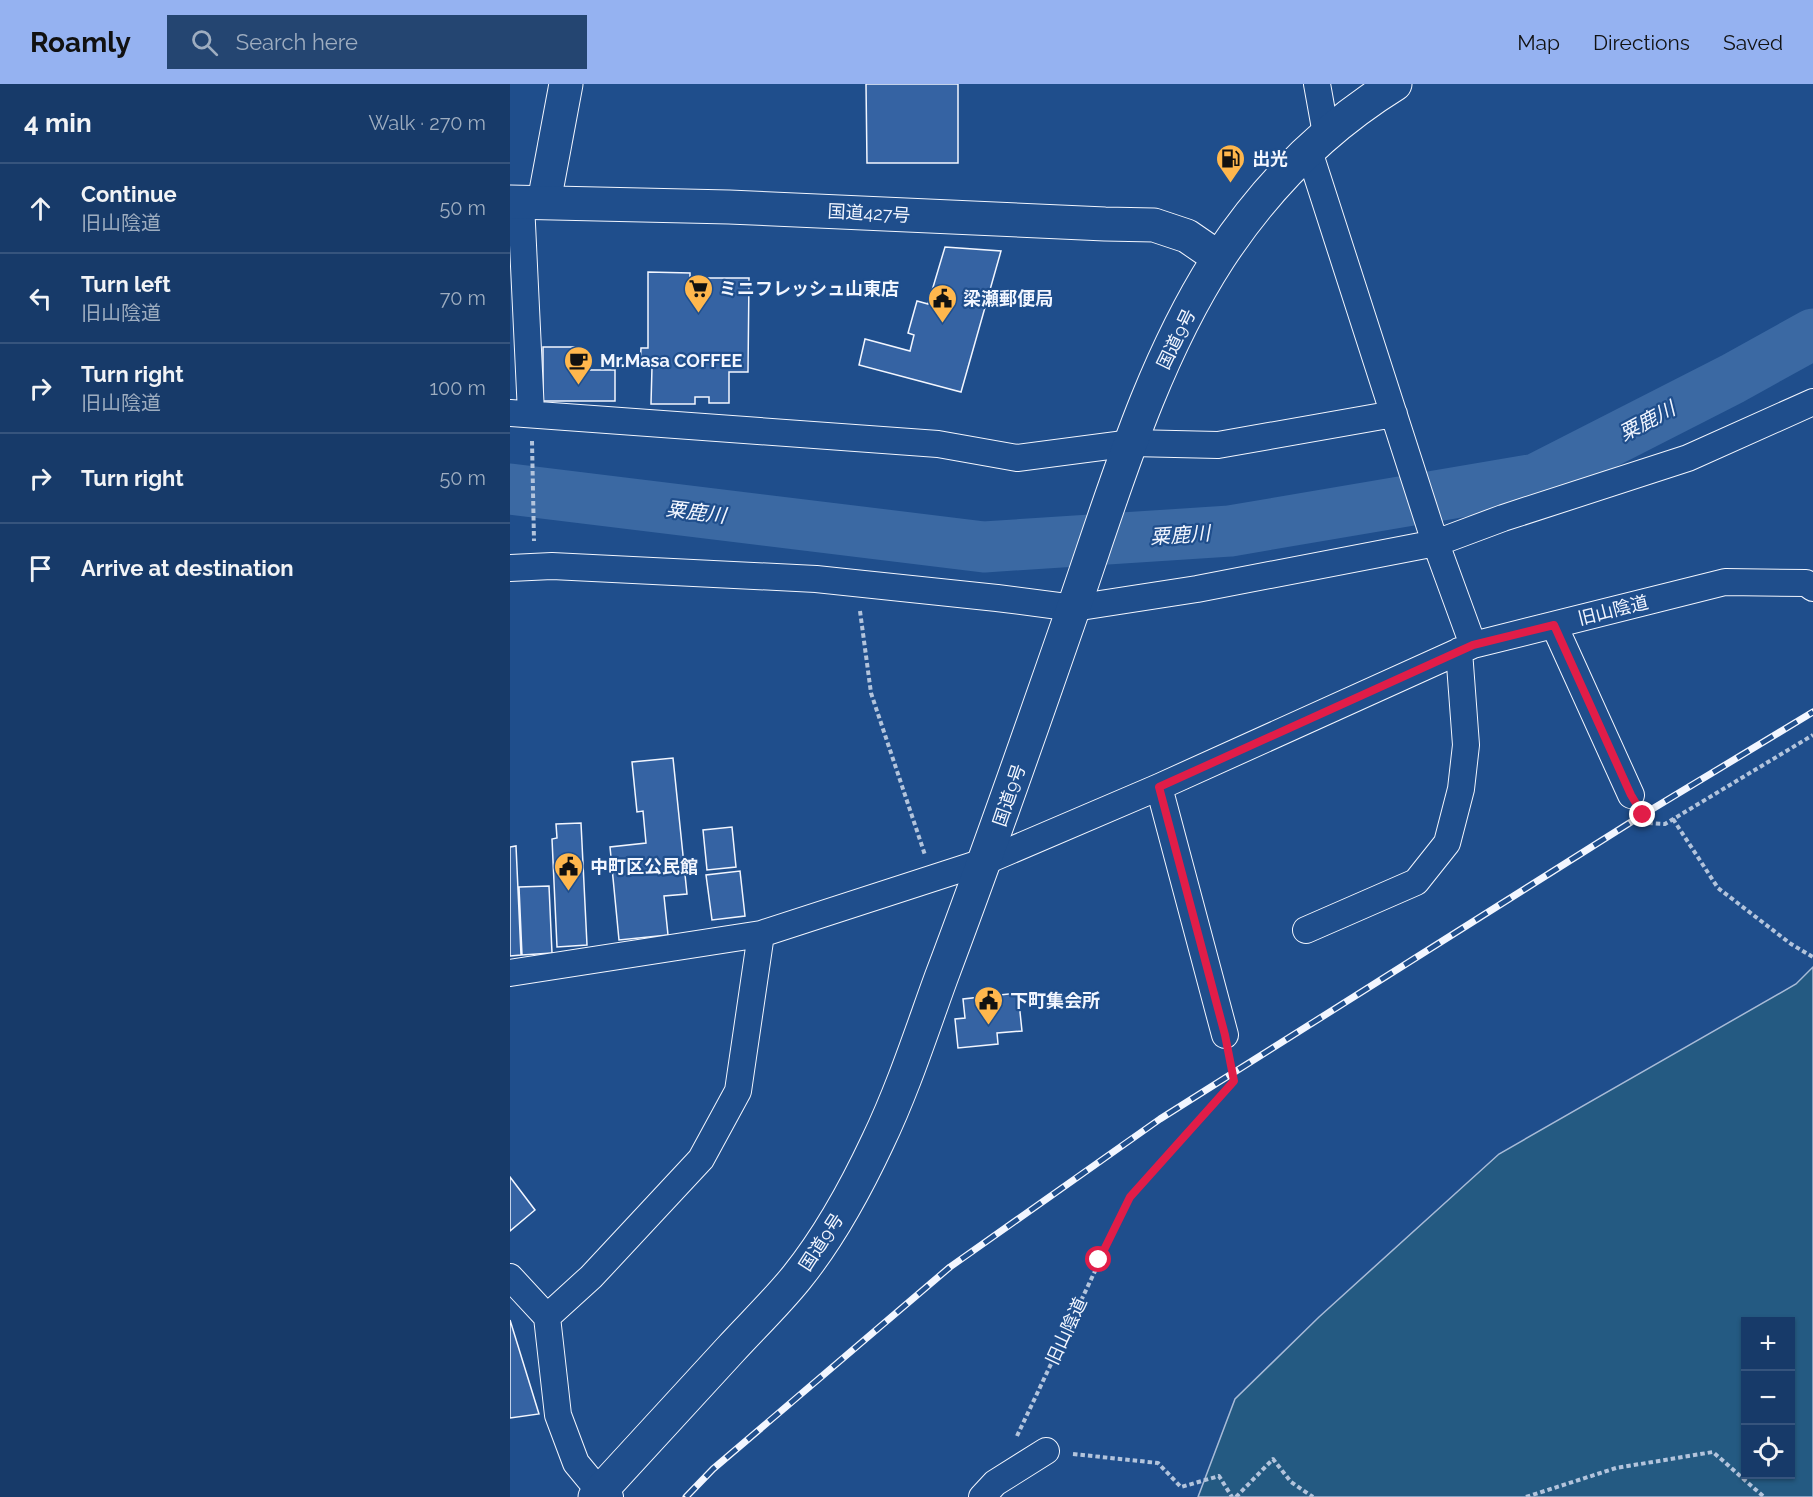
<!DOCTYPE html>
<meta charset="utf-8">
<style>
body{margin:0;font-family:Raleway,"Noto Sans JP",sans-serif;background:#244571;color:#f1f3f6}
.controls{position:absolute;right:18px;bottom:18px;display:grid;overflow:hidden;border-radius:0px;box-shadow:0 2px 4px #0004}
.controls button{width:54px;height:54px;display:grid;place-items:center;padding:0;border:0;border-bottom:2px solid #36547d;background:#173a69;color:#f1f3f6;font:30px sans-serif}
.stop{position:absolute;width:18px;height:18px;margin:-14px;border:4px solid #e11d48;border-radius:50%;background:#fff}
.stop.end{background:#e11d48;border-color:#fff;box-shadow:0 2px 6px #0008}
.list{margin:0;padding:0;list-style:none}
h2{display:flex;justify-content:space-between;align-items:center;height:78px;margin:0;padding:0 24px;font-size:26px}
h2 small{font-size:20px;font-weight:400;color:#9eadc0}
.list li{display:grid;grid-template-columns:39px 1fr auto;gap:18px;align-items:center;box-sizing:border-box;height:90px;padding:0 24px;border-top:2px solid #36547d}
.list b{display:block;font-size:22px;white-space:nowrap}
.list p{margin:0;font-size:20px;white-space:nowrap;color:#9eadc0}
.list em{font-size:20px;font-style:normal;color:#9eadc0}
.icon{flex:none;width:33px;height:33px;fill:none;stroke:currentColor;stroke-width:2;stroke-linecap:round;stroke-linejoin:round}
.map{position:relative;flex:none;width:1303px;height:1413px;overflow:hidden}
header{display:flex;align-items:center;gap:36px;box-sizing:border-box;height:84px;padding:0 30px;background:#95b2f1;color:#111}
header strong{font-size:28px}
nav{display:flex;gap:33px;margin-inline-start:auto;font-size:21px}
.search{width:420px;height:54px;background:#244571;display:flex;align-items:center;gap:15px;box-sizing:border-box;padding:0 21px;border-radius:0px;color:#9eadc0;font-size:22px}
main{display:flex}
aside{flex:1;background:#173a69}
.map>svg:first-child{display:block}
</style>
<header>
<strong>Roamly</strong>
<div class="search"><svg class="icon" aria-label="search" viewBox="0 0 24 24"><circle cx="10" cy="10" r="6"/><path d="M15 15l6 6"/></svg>Search here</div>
<nav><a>Map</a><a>Directions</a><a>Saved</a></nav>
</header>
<main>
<aside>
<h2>4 min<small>Walk · 270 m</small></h2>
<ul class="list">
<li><svg class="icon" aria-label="ahead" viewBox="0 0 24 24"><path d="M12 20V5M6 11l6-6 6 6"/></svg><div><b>Continue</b><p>旧山陰道</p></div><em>50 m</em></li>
<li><svg class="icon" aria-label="left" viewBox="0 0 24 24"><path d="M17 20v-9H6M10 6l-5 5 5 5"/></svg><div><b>Turn left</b><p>旧山陰道</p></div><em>70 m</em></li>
<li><svg class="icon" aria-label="right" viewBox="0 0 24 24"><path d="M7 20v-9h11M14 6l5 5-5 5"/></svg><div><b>Turn right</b><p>旧山陰道</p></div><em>100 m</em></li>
<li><svg class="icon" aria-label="right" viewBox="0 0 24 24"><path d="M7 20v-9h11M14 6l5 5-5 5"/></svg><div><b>Turn right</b></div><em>50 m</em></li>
<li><svg class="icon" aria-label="arrive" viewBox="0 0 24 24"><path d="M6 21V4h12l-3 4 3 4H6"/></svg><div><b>Arrive at destination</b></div></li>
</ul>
</aside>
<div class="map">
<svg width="1303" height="1413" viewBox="0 0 1303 1413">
<rect width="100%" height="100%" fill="#1f4e8c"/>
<!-- green -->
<path fill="#245a82" stroke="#a8bbd7" stroke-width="1.5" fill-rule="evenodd" d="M 1303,883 L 1303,1413 L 688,1413 L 725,1315 L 809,1233 L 989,1070 L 1286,900 ZM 1236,1238 L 1280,1238 L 1280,1390 L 1236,1390 Z"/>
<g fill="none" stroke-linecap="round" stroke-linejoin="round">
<!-- river -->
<path stroke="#3b69a3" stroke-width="51" d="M 0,405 L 474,463 L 720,447 L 1026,395 L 1222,295 L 1303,250"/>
</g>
<!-- building -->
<path fill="#3563a3" stroke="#f2f6ff" stroke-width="1.5" d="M 356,0 L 448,0 L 448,79 L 357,79 Z
M 435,163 L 491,167 L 451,308 L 349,281 L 355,255 L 400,267 L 404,251 L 398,249 L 407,217 L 418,220 Z
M 138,188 L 180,189 L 180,194 L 239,194 L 238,288 L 219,288 L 219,319 L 199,319 L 199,313 L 185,313 L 185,320 L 141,320 L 142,283 L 130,283 L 131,264 L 138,264 Z
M 33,263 L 64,263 L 63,286 L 105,286 L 105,317 L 33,317 Z
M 163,674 L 177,810 L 154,812 L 158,851 L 109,856 L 100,763 L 136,759 L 133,727 L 127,728 L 122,678 Z
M 71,739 L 77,861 L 47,863 L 42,755 L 47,754 L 46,740 Z
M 222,743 L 226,783 L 197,786 L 193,746 Z
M 6,762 L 11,871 L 0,872 L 0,763 Z
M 230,787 L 235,832 L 202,836 L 196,791 Z
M 39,802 L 42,869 L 12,871 L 9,803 Z
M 508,909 L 512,947 L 487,949 L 488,960 L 448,964 L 445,935 L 455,934 L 453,915 Z
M 0,1093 L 25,1126 L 0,1147 Z
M 0,1236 L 29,1330 L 0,1334 Z"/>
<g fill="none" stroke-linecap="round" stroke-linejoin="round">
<defs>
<path id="minor" d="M 807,0 L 816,50
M 799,67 L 921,446 L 963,561
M 11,119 L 21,329
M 0,329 L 428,360 L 507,374 L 622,359 L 708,361 L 884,330
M 0,484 L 42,482 L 306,495 L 487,514 L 564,524 L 687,505 L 926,459 L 993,434 L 1178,374 L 1303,318
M 1044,541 L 1121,711
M 649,703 L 715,951
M 796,846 L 906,798 L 937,759 L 951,705 L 956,661 L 949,567
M 0,889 L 251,850 L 476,777 L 649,703 L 963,561 L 1215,498 L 1296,499 L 1303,504
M 0,1193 L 37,1233 L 48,1331 L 66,1379 L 90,1408 L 100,1413
M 37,1233 L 81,1193 L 191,1075 L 228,1007 L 251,850
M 472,1413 L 485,1399 L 536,1367"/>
<path id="tertiary" d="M 34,118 L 56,0"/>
<path id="trunk" d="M 0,118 L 219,123 L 595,140 L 644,141 L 677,152 L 709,174
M 85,1413 C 130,1364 175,1315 220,1266 C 242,1242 267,1218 287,1193 C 320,1152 346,1104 368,1057 C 393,1005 411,949 431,894 C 476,775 518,655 560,534 C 602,414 639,282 709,174 C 755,104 814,44 885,0"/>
</defs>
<!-- minor casing -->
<use href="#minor" stroke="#f2f6ff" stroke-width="28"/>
<!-- tertiary casing -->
<use href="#tertiary" stroke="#f2f6ff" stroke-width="35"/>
<!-- trunk casing -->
<use href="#trunk" stroke="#f2f6ff" stroke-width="35"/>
<!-- path -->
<path stroke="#b3c4dc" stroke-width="4" stroke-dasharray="4.5 3" stroke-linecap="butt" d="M 22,357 L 24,457
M 350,527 L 361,609 L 415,771
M 1134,733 L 1138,739 L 1155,740 L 1303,651
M 1163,735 L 1208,804 L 1281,860 L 1303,873
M 507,1352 L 620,1113 L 724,997 L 720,976
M 563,1370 L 648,1379 L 671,1403 L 709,1392 L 722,1413
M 726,1413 L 763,1375 L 781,1398 L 803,1413
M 1016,1413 L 1106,1384 L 1203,1368 L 1254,1413"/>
<!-- minor -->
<use href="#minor" stroke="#1f4e8c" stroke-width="26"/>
<!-- tertiary -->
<use href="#tertiary" stroke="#1f4e8c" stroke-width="33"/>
<!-- trunk -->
<use href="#trunk" stroke="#1f4e8c" stroke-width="33"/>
<defs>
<path id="rail" d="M 176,1413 L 203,1385 L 440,1183 L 650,1035 L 1129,733 L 1303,628"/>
</defs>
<!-- rail casing -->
<use href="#rail" stroke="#f2f6ff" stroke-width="7"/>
<!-- rail -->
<use href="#rail" stroke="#1f4e8c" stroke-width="4.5" stroke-dasharray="14" stroke-linecap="butt"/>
</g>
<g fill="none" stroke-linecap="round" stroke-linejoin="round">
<!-- route -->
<path stroke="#e11d48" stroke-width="8" d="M 589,1176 L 620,1113 L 724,997 L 715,951 L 649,703 L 963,561 L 1044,541 L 1121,711 L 1133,731"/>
</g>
<!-- icons -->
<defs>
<symbol id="fuel-pin" viewBox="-11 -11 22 30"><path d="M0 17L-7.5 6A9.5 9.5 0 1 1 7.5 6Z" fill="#ffb74d" stroke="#1f4e8c"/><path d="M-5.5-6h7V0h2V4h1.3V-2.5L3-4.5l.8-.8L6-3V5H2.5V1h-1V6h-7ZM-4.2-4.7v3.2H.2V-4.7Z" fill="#111"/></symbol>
<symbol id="supermarket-pin" viewBox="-11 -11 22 30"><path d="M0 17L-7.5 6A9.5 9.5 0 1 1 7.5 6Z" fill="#ffb74d" stroke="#1f4e8c"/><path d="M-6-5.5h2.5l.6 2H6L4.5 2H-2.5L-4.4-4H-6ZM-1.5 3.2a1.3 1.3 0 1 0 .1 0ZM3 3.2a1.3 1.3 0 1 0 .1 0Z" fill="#111"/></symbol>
<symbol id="civic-pin" viewBox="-11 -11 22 30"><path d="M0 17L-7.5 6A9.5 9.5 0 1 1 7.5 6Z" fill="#ffb74d" stroke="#1f4e8c"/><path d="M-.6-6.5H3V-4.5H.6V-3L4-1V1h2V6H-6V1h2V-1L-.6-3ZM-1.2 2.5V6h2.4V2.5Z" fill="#111"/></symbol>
<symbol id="cafe-pin" viewBox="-11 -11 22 30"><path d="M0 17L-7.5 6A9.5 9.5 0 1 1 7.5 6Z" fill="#ffb74d" stroke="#1f4e8c"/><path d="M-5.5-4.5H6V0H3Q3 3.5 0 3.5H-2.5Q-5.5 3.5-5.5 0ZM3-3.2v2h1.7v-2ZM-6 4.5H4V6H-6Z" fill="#111"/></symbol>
</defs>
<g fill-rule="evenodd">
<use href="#fuel-pin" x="704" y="58" width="33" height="45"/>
<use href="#supermarket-pin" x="172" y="188" width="33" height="45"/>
<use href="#civic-pin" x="416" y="198" width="33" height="45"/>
<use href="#cafe-pin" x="52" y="260" width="33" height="45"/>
<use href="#civic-pin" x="42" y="766" width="33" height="45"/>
<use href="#civic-pin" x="462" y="900" width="33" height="45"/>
</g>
<g text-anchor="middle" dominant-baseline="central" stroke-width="4.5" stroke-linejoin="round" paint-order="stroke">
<!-- poi labels -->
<g font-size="18" font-weight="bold" fill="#f2f6ff" stroke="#1f4e8c" text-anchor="start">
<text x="742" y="74">出光</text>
<text x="209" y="204">ミニフレッシュ山東店</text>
<text x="453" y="214">梁瀬郵便局</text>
<text x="90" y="276">Mr.Masa COFFEE</text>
<text x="80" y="782">中町区公民館</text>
<text x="500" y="916">下町集会所</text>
</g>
<!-- street labels -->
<g font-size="18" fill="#f2f6ff" stroke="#1f4e8c">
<text transform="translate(359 129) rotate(3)">国道427号</text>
<text transform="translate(666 255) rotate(-64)">国道9号</text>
<text transform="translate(1103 526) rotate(-14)">旧山陰道</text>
<text transform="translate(499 711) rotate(-71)">国道9号</text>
<text transform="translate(311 1158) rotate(-57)">国道9号</text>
<text transform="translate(556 1247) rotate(-65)">旧山陰道</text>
</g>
<!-- water labels -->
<g font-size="20" font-style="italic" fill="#f2f6ff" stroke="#1f4e8c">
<text transform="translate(1137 337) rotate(-28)">粟鹿川</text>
<text transform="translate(186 428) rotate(7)">粟鹿川</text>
<text transform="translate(670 451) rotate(-4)">粟鹿川</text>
</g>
</g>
</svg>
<div class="controls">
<button>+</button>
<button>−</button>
<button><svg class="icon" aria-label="locate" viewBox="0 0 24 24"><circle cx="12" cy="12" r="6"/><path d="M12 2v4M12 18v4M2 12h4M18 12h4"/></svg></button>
</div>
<div class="stop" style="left:589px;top:1176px"></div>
<div class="stop end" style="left:1133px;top:731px"></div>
</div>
</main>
